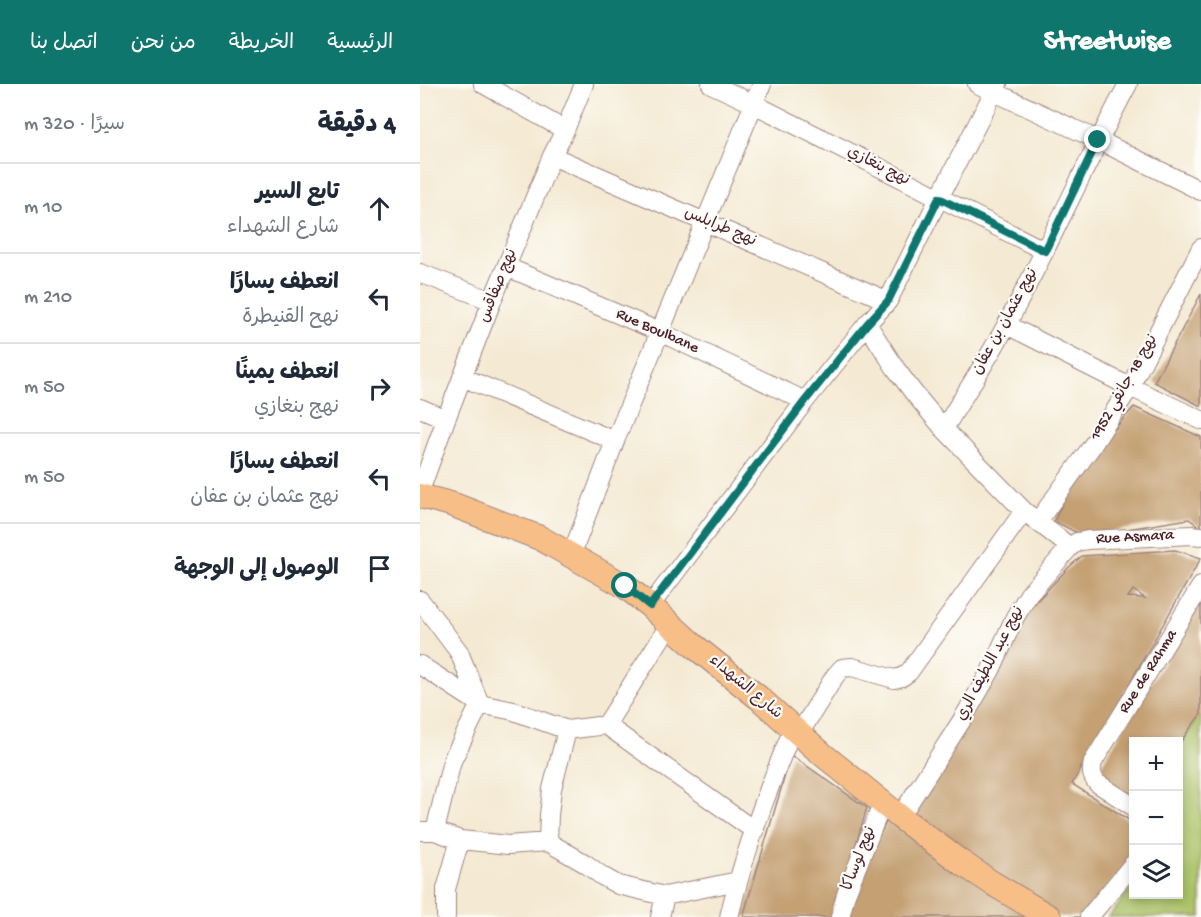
<!DOCTYPE html>
<html lang="ar">
<meta charset="utf-8">
<style>
body{margin:0;font-family:"Gochi Hand","Playpen Sans Arabic",sans-serif;background:#f2f2f3;color:#1f2937;direction:rtl}
.controls{position:absolute;right:18px;bottom:18px;display:grid;overflow:hidden;border-radius:0px;box-shadow:0 3px 9px #0003}
.controls button{width:54px;height:54px;display:grid;place-items:center;padding:0;border:0;border-bottom:2px solid #e0e1e3;background:#fff;color:#1f2937;font:30px sans-serif}
.stop{position:absolute;width:18px;height:18px;margin:-14px;border:4px solid #0f766e;border-radius:50%;background:#fff}
.stop.end{background:#0f766e;border-color:#fff;box-shadow:0 2px 6px #0008}
.list{margin:0;padding:0;list-style:none}
h2{display:flex;justify-content:space-between;align-items:center;height:78px;margin:0;padding:0 24px;font-size:26px}
h2 small{font-size:20px;font-weight:400;color:#747a83}
.list li{display:grid;grid-template-columns:39px 1fr auto;gap:18px;align-items:center;box-sizing:border-box;height:90px;padding:0 24px;border-top:2px solid #e0e1e3}
.list b{display:block;font-size:22px;white-space:nowrap}
.list p{margin:0;font-size:20px;white-space:nowrap;color:#747a83}
.list em{font-size:20px;font-style:normal;color:#747a83}
.icon{flex:none;width:33px;height:33px;fill:none;stroke:currentColor;stroke-width:2;stroke-linecap:round;stroke-linejoin:round}
.map{position:relative;flex:none;width:781px;height:833px;overflow:hidden;direction:ltr}
header{display:flex;align-items:center;gap:36px;box-sizing:border-box;height:84px;padding:0 30px;background:#0f766e;color:#fff}
header strong{font-size:28px}
nav{display:flex;gap:33px;margin-inline-start:auto;font-size:21px}
main{display:flex}
aside{flex:1;background:#fff}
.map>svg:first-child{display:block}
</style>
<header>
<strong>Streetwise</strong>
<nav><a>الرئيسية</a><a>الخريطة</a><a>من نحن</a><a>اتصل بنا</a></nav>
</header>
<main>
<div class="map">
<svg width="781" height="833" viewBox="0 0 781 833">
<rect width="100%" height="100%" fill="#fdfcf7"/>
<filter id="ink" filterUnits="userSpaceOnUse"><feTurbulence type="fractalNoise" baseFrequency=".0167" numOctaves="2"/><feDisplacementMap in="SourceGraphic" scale="12" xChannelSelector="R" yChannelSelector="G"/><feConvolveMatrix kernelMatrix="1 2 1 2 8 2 1 2 1" color-interpolation-filters="sRGB"/></filter>
<filter id="wash" filterUnits="userSpaceOnUse"><feTurbulence type="fractalNoise" baseFrequency=".008" numOctaves="4" result="noise"/><feDisplacementMap in="SourceGraphic" scale="24" xChannelSelector="R" yChannelSelector="G"/><feGaussianBlur stdDeviation="1.35" result="paint"/><feColorMatrix in="noise" values="0 0 0 0 0 0 0 0 0 0 0 0 0 0 0 0 0 1.4 0 .05"/><feComposite in="paint" operator="in"/></filter>
<g filter="url(#wash)">
<rect width="100%" height="100%" fill="#f4e9d2"/>
<!-- green -->
<path fill="#abc368" stroke="#7a714a" stroke-width="1.5" d="M 781,630 L 781,833 L 689,833 L 713,802 L 714,810 L 758,810 L 758,706 L 763,699 L 759,694 L 759,660 Z"/>
<g id="blocks">
<!-- building -->
<path fill="#c4a073" fill-rule="evenodd" d="M 781,210 L 781,322 L 734,298 Z
M 714,323 L 781,353 L 781,444 L 769,435 L 663,452 L 634,437 L 658,386 Z
M 755,466 L 781,474 L 652,700 L 714,739 L 714,770 L 664,833 L 639,833 L 487,730 L 599,536 L 649,483 L 662,472 ZM 713,506 L 725,514 L 708,513 Z
M 781,517 L 781,630 L 759,660 L 759,657 L 714,658 L 714,716 L 675,691 Z
M 371,671 L 447,724 L 413,833 L 323,833 Z
M 469,732 L 610,833 L 428,833 L 426,821 Z"/>
</g>
</g>
<g filter="url(#ink)">
<use href="#blocks" fill-opacity="0" stroke="#9f847e" stroke-width="1.5"/>
<g fill="none" stroke-linecap="round" stroke-linejoin="round">
<defs>
<path id="minor" d="M 63,0 L 145,46
M 291,0 L 334,20 L 625,167
M 557,0 L 678,56 L 781,107
M 132,72 L 468,217
M 87,183 L 240,248 L 385,317
M 0,189 L 72,217
M 447,240 L 476,285 L 493,308 L 524,345 L 604,427 L 650,463
M 587,241 L 710,303 L 781,336
M 42,293 L 195,357
M 0,324 L 26,335
M 524,345 C 545,309 569,274 588,238 C 630,160 666,79 708,0
M 0,407 L 26,335 L 72,217 L 132,72 L 145,46 L 164,0
M 618,437 L 672,362 L 710,303 L 781,164
M 151,472 L 195,357 L 342,0
M 0,516 L 39,568 L 60,620 L 32,677 L 15,747
M 230,522 L 385,317 L 447,240 L 468,217 L 519,114 L 578,0
M 0,581 L 60,620 L 94,627 L 147,646 L 186,641 L 335,747
M 186,641 L 250,540
M 379,650 L 415,592 L 422,584 L 432,583 L 474,595 L 482,593 L 489,588 L 604,427
M 714,723 L 677,699 C 671,692 671,686 673,678 L 781,502
M 480,733 L 542,636 L 571,586 L 595,533 L 609,510 L 650,463 L 657,458 L 668,456 L 772,451 L 781,452
M 0,747 L 15,747 L 40,756 L 70,759 L 88,761 L 128,758 L 166,780 L 182,792 L 198,801 L 245,812 L 318,797
M 128,758 L 129,731 L 132,705 L 147,646
M 26,833 L 26,805 L 40,756
M 240,833 L 245,812
M 309,833 C 324,769 347,706 373,645
M 420,833 L 426,810 L 463,718
M 669,833 L 714,779"/>
<path id="major" d="M 0,412 L 31,420 L 120,454 L 205,502 L 230,522 L 273,561 L 339,614 L 402,670 L 480,733 L 539,777 L 572,799 L 629,833"/>
</defs>
<!-- minor casing -->
<use href="#minor" stroke="#9f847e" stroke-width="20"/>
<!-- major casing -->
<use href="#major" stroke="#9f847e" stroke-width="26"/>
<!-- minor -->
<use href="#minor" stroke="#fff" stroke-width="18"/>
<!-- major -->
<use href="#major" stroke="#f7be88" stroke-width="24"/>
</g>
</g>
<g fill="none" stroke-linecap="round" stroke-linejoin="round" filter="url(#ink)">
<!-- route -->
<path stroke="#0f766e" stroke-width="8" d="M 205,502 L 230,522 L 385,317 L 447,240 L 468,217 L 519,114 L 625,167 L 678,56"/>
</g>
<g text-anchor="middle" dominant-baseline="central" stroke-width="4.5" stroke-linejoin="round" paint-order="stroke">
<!-- street labels -->
<g font-size="16" fill="#4a1f2b" stroke="#fdfcf7">
<text transform="translate(458 83) rotate(27)">نهج بنغازي</text>
<text transform="translate(300 144) rotate(23)">نهج طرابلس</text>
<text transform="translate(79 202) rotate(-68)">نهج صفاقس</text>
<text transform="translate(586 238) rotate(-61)">نهج عثمان بن عفان</text>
<text transform="translate(237 248) rotate(24)">Rue Boulbane</text>
<text transform="translate(705 304) rotate(-60)">نهج 18 جانفي 1952</text>
<text transform="translate(715 454) rotate(-3)">Rue Asmara</text>
<text transform="translate(571 580) rotate(-62)">نهج عبد اللطيف الري</text>
<text transform="translate(729 588) rotate(-58)">Rue de Rahma</text>
<text transform="translate(325 604) rotate(40)">شارع الشهداء</text>
<text transform="translate(440 775) rotate(-69)">نهج لوساكا</text>
</g>
</g>
</svg>
<div class="controls">
<button>+</button>
<button>−</button>
<button><svg class="icon" aria-label="layers" viewBox="0 0 24 24"><path d="M12 4l9 5-9 5-9-5zM3 14l9 5 9-5"/></svg></button>
</div>
<div class="stop" style="left:205px;top:502px"></div>
<div class="stop end" style="left:678px;top:56px"></div>
</div>
<aside>
<h2>4 دقيقة<small>سيرًا · 320 m</small></h2>
<ul class="list">
<li><svg class="icon" aria-label="ahead" viewBox="0 0 24 24"><path d="M12 20V5M6 11l6-6 6 6"/></svg><div><b>تابع السير</b><p>شارع الشهداء</p></div><em>10 m</em></li>
<li><svg class="icon" aria-label="left" viewBox="0 0 24 24"><path d="M17 20v-9H6M10 6l-5 5 5 5"/></svg><div><b>انعطف يسارًا</b><p>نهح القنيطرة</p></div><em>210 m</em></li>
<li><svg class="icon" aria-label="right" viewBox="0 0 24 24"><path d="M7 20v-9h11M14 6l5 5-5 5"/></svg><div><b>انعطف يمينًا</b><p>نهج بنغازي</p></div><em>50 m</em></li>
<li><svg class="icon" aria-label="left" viewBox="0 0 24 24"><path d="M17 20v-9H6M10 6l-5 5 5 5"/></svg><div><b>انعطف يسارًا</b><p>نهج عثمان بن عفان</p></div><em>50 m</em></li>
<li><svg class="icon" aria-label="arrive" viewBox="0 0 24 24"><path d="M6 21V4h12l-3 4 3 4H6"/></svg><div><b>الوصول إلى الوجهة</b></div></li>
</ul>
</aside>
</main>
